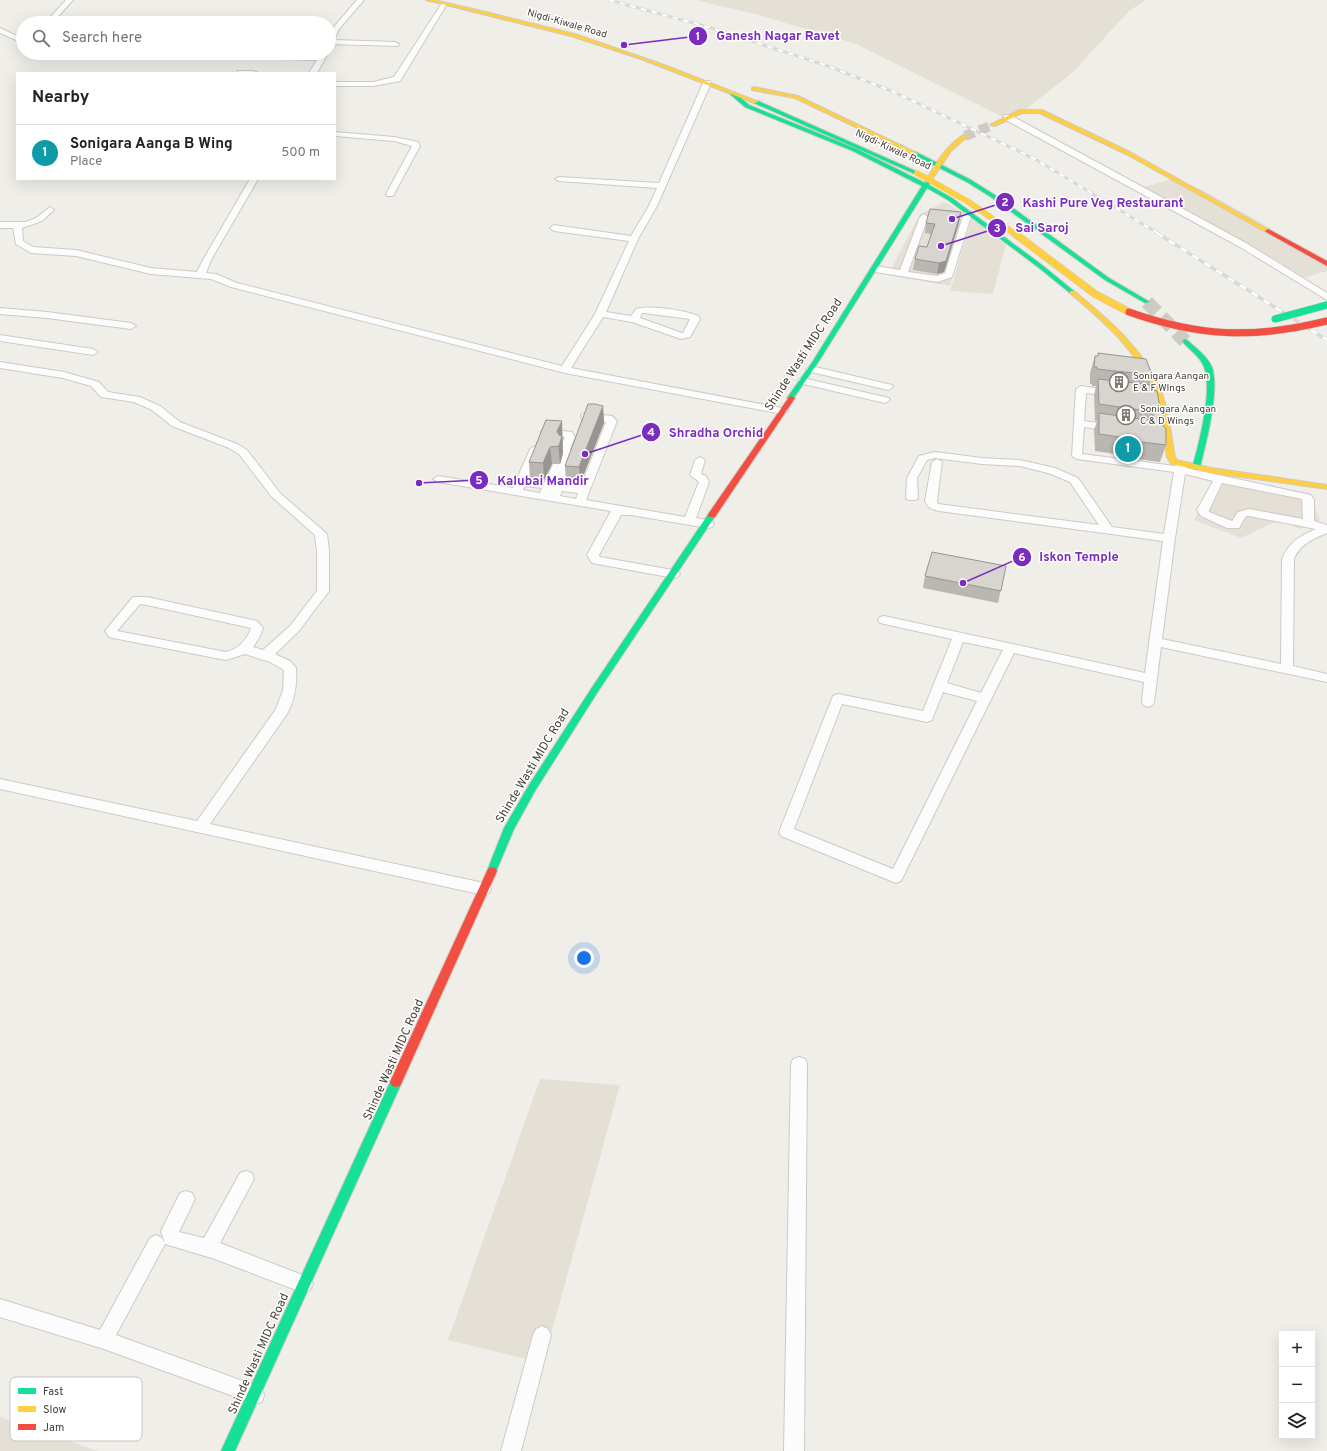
<!DOCTYPE html>
<meta charset="utf-8">
<style>
body{margin:0;font-family:Overpass,sans-serif;background:#f6f6f6;color:#222}
.controls{position:absolute;right:12px;bottom:12px;display:grid;overflow:hidden;border-radius:0px;box-shadow:0 4px 16px #0002}
.controls button{width:36px;height:36px;display:grid;place-items:center;padding:0;border:0;border-bottom:1px solid #e0e0e0;background:#fff;color:#222;font:20px sans-serif}
.you{position:absolute;left:584px;top:958px;width:14px;height:14px;margin:-10px;border:3px solid #fff;border-radius:50%;background:#1a73e8;box-shadow:0 0 0 6px #1a73e833}
.badge{display:grid;place-items:center;width:26px;height:26px;border-radius:50%;background:#ea580c;color:#fff;font-size:13px;font-weight:700}
.pin{position:absolute;translate:-50% -50%;border:2px solid #fff;box-shadow:0 1px 4px #0006}
.list{margin:0;padding:0;list-style:none}
h2{display:flex;justify-content:space-between;align-items:center;height:52px;margin:0;padding:0 16px;font-size:17px}
h2 small{font-size:13px;font-weight:400;color:#767676}
.list li{display:grid;grid-template-columns:26px 1fr auto;gap:12px;align-items:center;box-sizing:border-box;height:56px;padding:0 16px;border-top:1px solid #e0e0e0}
.list b{display:block;font-size:15px;white-space:nowrap}
.list p{margin:0;font-size:13px;white-space:nowrap;color:#767676}
.list em{font-size:13px;font-style:normal;color:#767676}
.icon{flex:none;width:22px;height:22px;fill:none;stroke:currentColor;stroke-width:2;stroke-linecap:round;stroke-linejoin:round}
.map{position:relative;flex:none;width:1327px;height:1451px;overflow:hidden}
.search{position:absolute;background:#fff;box-shadow:0 4px 16px #0002;left:16px;top:16px;width:320px;height:44px;display:flex;align-items:center;gap:10px;box-sizing:border-box;padding:0 14px;border-radius:22px;color:#767676;font-size:15px}
.panel{position:absolute;background:#fff;box-shadow:0 4px 16px #0002;left:16px;top:72px;width:320px;height:108px;border-radius:0px}
.map>svg:first-child{display:block}
</style>
<div class="map">
<svg width="1327" height="1451" viewBox="0 0 1327 1451">
<rect width="100%" height="100%" fill="#f0eee9"/>
<!-- residential -->
<path fill="#e4e0d6" d="M 695,0 L 1146,0 L 1129,11 L 1072,73 L 1011,121 L 856,44 L 755,14 Z
M 1175,178 L 1204,191 L 1260,222 L 1327,264 L 1327,271 L 1303,278 L 1138,189 Z
M 945,202 L 970,219 L 950,286 L 888,275 L 920,214 Z
M 972,218 L 1006,245 L 993,294 L 950,291 Z
M 1218,475 L 1308,493 L 1320,520 L 1300,529 L 1279,520 L 1241,538 L 1194,520 Z
M 540,1079 L 620,1085 L 543,1363 L 448,1340 Z
M 0,1417 L 98,1451 L 0,1451 Z"/>
<g fill="none" stroke-linecap="round" stroke-linejoin="round">
<!-- secondary-tunnel-far1 -->
<path stroke="#cecbc5" stroke-width="10" stroke-dasharray="10 5.5" stroke-linecap="butt" d="M 965,136 L 993,125"/>
<!-- secondary-tunnel -->
<path stroke="#cecbc5" stroke-width="14" stroke-dasharray="14 7" stroke-linecap="butt" d="M 1147,302 L 1185,341"/>
<defs>
<path id="street" d="M 66,0 L 73,0 L 52,23 L 45,23 Z
M 357,0 L 364,0 L 339,29 L 334,40 L 395,42 L 399,44 L 398,46 L 329,44 L 329,35 L 333,28 Z
M 442,3 L 447,4 L 400,81 L 373,86 L 335,86 L 335,82 L 373,82 L 394,77 Z
M 0,28 L 19,37 L 23,37 L 23,41 L 16,40 L 0,33 Z
M 320,53 L 328,53 L 317,73 L 309,73 L 317,60 L 254,58 L 250,56 L 254,54 L 319,56 Z
M 238,71 L 254,71 L 258,73 L 237,73 Z
M 704,81 L 710,81 L 711,83 L 657,206 L 638,239 L 606,312 L 631,316 L 636,309 C 650,305 684,310 698,316 L 700,319 L 690,337 L 681,339 L 632,322 L 603,317 L 571,368 L 787,409 L 788,411 L 783,414 L 565,373 L 231,287 L 211,279 L 151,274 L 76,256 L 31,253 L 16,244 L 13,228 L 0,228 L 0,222 L 26,222 L 36,218 L 50,207 L 54,210 L 42,221 L 22,228 L 23,241 L 33,247 L 76,250 L 151,268 L 197,272 L 203,260 L 250,179 L 258,179 L 211,260 L 206,273 L 216,274 L 237,283 L 562,366 L 595,314 L 629,241 L 554,231 L 550,228 L 554,225 L 631,236 L 649,206 L 657,188 L 559,181 L 555,179 L 559,177 L 659,183 ZM 642,313 L 644,313 L 690,319 L 683,333 L 682,333 L 640,318 Z
M 1004,115 L 1010,115 L 1246,243 L 1327,293 L 1327,300 L 1240,247 L 1004,119 Z
M 335,132 L 394,137 L 418,142 L 420,146 L 393,196 L 387,196 L 386,194 L 412,146 L 394,141 L 335,136 Z
M 968,210 L 972,213 L 952,277 L 938,282 L 875,272 L 870,269 L 875,266 L 900,270 L 920,217 L 924,214 L 928,217 L 908,272 L 937,276 L 945,273 L 964,213 Z
M 0,308 L 47,312 L 131,323 L 136,326 L 131,329 L 47,318 L 0,314 Z
M 0,335 L 93,349 L 98,352 L 93,355 L 0,341 Z
M 0,362 L 64,372 L 99,382 L 108,392 L 140,397 L 160,406 L 180,422 L 237,444 L 247,450 L 280,493 L 327,534 L 329,551 L 329,591 L 298,632 L 275,654 L 290,661 L 296,668 C 297,684 295,700 287,714 L 210,824 L 484,883 L 489,885 L 491,889 L 489,893 L 484,895 L 0,789 L 0,779 L 197,821 L 276,709 L 283,690 L 284,670 L 270,662 L 245,654 L 226,660 L 113,638 L 109,637 L 105,631 L 133,597 L 147,597 L 257,621 L 263,628 L 259,638 L 253,647 L 263,650 L 290,626 L 317,591 L 317,551 L 315,535 L 272,497 L 239,454 L 229,448 L 172,426 L 152,410 L 134,402 L 101,397 L 91,386 L 63,378 L 0,368 ZM 140,604 L 147,605 L 251,628 C 247,640 238,649 226,652 L 117,631 Z
M 811,366 L 892,385 L 893,387 L 888,390 L 807,371 L 806,369 Z
M 803,378 L 889,398 L 890,400 L 885,403 L 799,383 L 798,381 L 799,379 Z
M 1081,386 L 1115,391 L 1116,393 L 1115,395 L 1111,396 L 1086,393 L 1084,421 L 1112,425 L 1117,428 L 1112,431 L 1084,427 L 1082,454 L 1175,466 L 1177,463 L 1185,463 L 1186,468 L 1311,495 L 1314,500 L 1314,521 L 1327,525 L 1327,533 C 1313,539 1300,544 1294,559 L 1293,666 L 1327,674 L 1327,682 L 1161,647 L 1154,702 L 1153,705 L 1148,707 L 1143,705 L 1142,702 L 1144,682 L 1014,653 L 901,881 L 896,883 L 891,881 L 781,836 L 779,832 L 833,696 L 838,694 L 923,711 L 952,639 L 880,623 L 878,620 L 880,617 L 884,616 L 1145,673 L 1163,541 L 939,511 C 931,509 928,508 925,501 L 932,462 L 937,459 L 942,462 L 937,501 L 938,504 L 1099,525 L 1070,482 L 1048,473 L 1020,466 L 982,464 L 935,458 L 927,460 L 917,478 L 918,498 L 916,500 L 908,500 L 906,498 L 907,478 L 919,456 L 935,452 L 982,458 L 1020,460 L 1055,468 L 1078,478 L 1112,527 L 1164,534 L 1174,472 L 1077,459 L 1072,456 L 1076,389 ZM 1185,474 L 1213,481 L 1197,510 L 1201,516 L 1227,528 L 1239,528 L 1246,516 L 1249,516 L 1316,529 C 1300,536 1289,542 1282,559 L 1281,664 L 1162,639 L 1175,538 ZM 1222,483 L 1302,499 L 1303,519 L 1249,509 L 1238,512 L 1232,521 L 1209,512 L 1209,510 ZM 963,642 L 1003,650 L 981,693 L 947,683 ZM 943,692 L 977,701 L 893,869 L 794,829 L 842,704 L 927,722 L 932,720 L 933,717 Z
M 586,413 L 612,416 L 617,421 L 586,500 L 685,517 L 699,482 L 690,475 L 695,460 L 700,457 L 705,460 L 701,474 L 706,476 L 709,482 L 696,518 L 712,521 L 714,524 L 712,527 L 708,528 L 631,515 L 621,515 L 599,555 L 600,557 L 678,571 L 680,574 L 678,577 L 674,578 L 592,563 L 587,555 L 611,511 L 438,482 L 433,479 L 438,476 L 513,488 L 530,449 L 535,446 L 540,449 L 528,480 L 545,482 L 565,437 L 542,434 L 541,432 L 542,430 L 546,429 L 572,432 L 575,437 L 570,449 L 575,450 L 576,452 L 564,484 L 581,486 L 606,422 L 582,418 L 581,416 L 582,414 ZM 525,486 L 542,488 L 540,493 L 523,490 ZM 562,491 L 578,493 L 576,499 L 560,496 Z
M 799,1057 L 805,1059 L 807,1064 L 804,1451 L 784,1451 L 791,1064 L 793,1059 Z
M 246,1171 L 252,1173 L 254,1179 L 220,1243 L 310,1278 L 313,1284 L 310,1290 L 304,1293 L 215,1259 L 165,1244 L 161,1231 L 180,1193 L 186,1191 L 192,1193 L 195,1199 L 179,1232 L 204,1238 L 240,1173 Z
M 156,1235 L 162,1238 L 165,1244 L 116,1335 L 262,1388 L 264,1395 L 262,1402 L 255,1404 L 104,1349 L 0,1317 L 0,1299 L 100,1330 L 150,1238 Z
M 542,1326 L 548,1329 L 551,1335 L 521,1451 L 501,1451 L 533,1335 L 536,1329 Z"/>
<path id="fast" d="M 730,92 L 734,92 L 749,105 L 857,149 L 925,183 L 927,179 L 931,179 L 932,180 L 929,185 L 952,198 L 1042,265 L 1075,292 L 1070,293 L 1038,267 L 948,200 L 927,188 L 819,361 L 793,399 L 789,399 L 787,398 L 813,361 L 922,186 L 853,151 L 745,107 L 730,94 Z
M 754,101 L 758,101 L 920,173 L 915,174 L 754,103 Z
M 916,152 L 971,180 L 995,195 L 1109,278 L 1150,302 L 1145,303 L 1105,280 L 991,197 L 967,182 L 914,155 L 913,154 Z
M 1185,339 L 1187,340 C 1196,348 1207,356 1212,367 C 1220,391 1206,443 1200,468 L 1196,470 L 1192,468 C 1199,444 1213,390 1204,367 C 1200,356 1189,350 1182,341 Z
M 709,513 L 712,513 L 716,515 L 597,693 L 535,791 L 514,829 L 495,874 L 492,875 L 489,874 L 487,871 L 504,828 L 529,785 L 591,689 Z
M 396,1077 L 400,1078 L 402,1082 L 235,1451 L 221,1451 L 392,1078 Z"/>
<path id="slow" d="M 426,0 L 434,0 L 482,11 L 575,34 L 667,66 L 759,102 L 754,103 L 641,59 L 571,36 Z
M 754,87 L 798,96 L 919,154 L 914,155 L 795,98 L 752,90 L 752,88 Z
M 1019,110 L 1042,110 L 1130,152 L 1271,231 L 1266,232 L 1126,154 L 1039,113 L 1022,113 L 995,126 L 990,125 Z
M 963,135 L 968,136 L 951,151 L 931,181 L 927,181 L 926,180 C 936,163 946,146 963,135 Z
M 1070,291 L 1074,291 C 1108,319 1144,349 1161,391 C 1169,412 1171,435 1175,457 L 1177,460 L 1212,468 L 1327,485 L 1327,489 L 1212,473 L 1171,464 L 1167,457 C 1163,435 1162,411 1153,391 C 1137,350 1103,321 1070,293 Z"/>
<path id="jam" d="M 1268,229 L 1327,261 L 1327,266 L 1266,232 L 1265,231 Z
M 791,396 L 795,398 L 715,517 L 709,517 L 708,515 L 709,513 L 789,397 Z
M 492,867 L 495,868 L 497,871 L 402,1082 L 400,1086 L 396,1087 L 392,1086 L 390,1082 L 487,871 L 489,868 Z"/>
</defs>
<!-- street casing -->
<use href="#street" stroke="#cdcac5" stroke-width="2"/>
<!-- fast casing -->
<use href="#fast" stroke="#d0cbc0" stroke-width="2"/>
<!-- slow casing -->
<use href="#slow" stroke="#d0cbc0" stroke-width="2"/>
<!-- jam casing -->
<use href="#jam" stroke="#d0cbc0" stroke-width="2"/>
<!-- street -->
<use href="#street" fill="#fdfcfc" fill-rule="evenodd"/>
<!-- fast -->
<use href="#fast" fill="#16e098" fill-rule="evenodd"/>
<!-- slow -->
<use href="#slow" fill="#ffcf43" fill-rule="evenodd"/>
<!-- jam -->
<use href="#jam" fill="#f24e42" fill-rule="evenodd"/>
<defs>
<path id="rail-far1" d="M 609,0 L 708,27 L 828,66 L 894,92 L 1035,159 L 1159,234"/>
<path id="rail" d="M 1157,233 L 1327,340"/>
</defs>
<!-- rail-far1 casing -->
<use href="#rail-far1" stroke="#d9d9d8" stroke-width="3"/>
<!-- rail casing -->
<use href="#rail" stroke="#d9d9d8" stroke-width="3.5"/>
<!-- rail-far1 -->
<use href="#rail-far1" stroke="#fff" stroke-width="2" stroke-dasharray="5.5" stroke-linecap="butt"/>
<!-- rail -->
<use href="#rail" stroke="#fff" stroke-width="2.5" stroke-dasharray="7" stroke-linecap="butt"/>
<defs>
<path id="fast-bridge" d="M 1275,319 L 1327,305"/>
<path id="slow-bridge-far1" d="M 917,173 L 967,201 L 1015,234"/>
<path id="slow-bridge" d="M 1014,233 L 1095,294 L 1129,312"/>
<path id="jam-bridge" d="M 1129,312 C 1200,337 1254,339 1327,321"/>
</defs>
<!-- fast-bridge casing -->
<use href="#fast-bridge" stroke="#d2c9b6" stroke-width="8" stroke-linecap="butt"/>
<!-- slow-bridge-far1 casing -->
<use href="#slow-bridge-far1" stroke="#d2c9b6" stroke-width="6" stroke-linecap="butt"/>
<!-- slow-bridge casing -->
<use href="#slow-bridge" stroke="#d2c9b6" stroke-width="8" stroke-linecap="butt"/>
<!-- jam-bridge casing -->
<use href="#jam-bridge" stroke="#d2c9b6" stroke-width="8" stroke-linecap="butt"/>
<!-- fast-bridge -->
<use href="#fast-bridge" stroke="#16e098" stroke-width="7"/>
<!-- slow-bridge-far1 -->
<use href="#slow-bridge-far1" stroke="#ffcf43" stroke-width="5.5"/>
<!-- slow-bridge -->
<use href="#slow-bridge" stroke="#ffcf43" stroke-width="7"/>
<!-- jam-bridge -->
<use href="#jam-bridge" stroke="#f24e42" stroke-width="7"/>
</g>
<!-- wall -->
<path fill="#bab7b3" d="M 926,223 L 959,223 L 944,272 L 937,274 L 913,270 L 915,259 L 927,247 L 931,234 L 925,233 Z
M 1098,353 L 1152,375 L 1150,384 L 1153,390 L 1166,445 L 1160,462 L 1121,457 L 1121,455 L 1095,451 L 1094,430 L 1097,421 L 1095,421 L 1094,395 L 1096,386 L 1092,386 L 1092,384 L 1090,384 L 1090,373 L 1095,356 L 1098,356 Z
M 603,406 L 604,423 L 580,484 L 566,483 L 565,466 Z
M 563,438 L 562,440 L 563,453 L 560,464 L 552,464 L 544,480 L 530,479 L 529,462 Z
M 1006,566 L 998,603 L 923,588 L 925,576 Z"/>
<!-- shaded-wall -->
<path fill="#979592" d="M 961,212 L 959,223 L 944,272 L 937,274 L 939,263 Z
M 603,406 L 604,423 L 580,484 L 579,467 Z
M 562,421 L 563,453 L 560,464 L 557,431 Z
M 550,447 L 552,464 L 544,480 L 543,463 Z"/>
<!-- building -->
<path fill="#d8d5d0" stroke="#979592" d="M 930,209 L 961,212 L 946,261 L 939,263 L 915,259 L 919,246 L 927,247 L 935,224 L 926,223 Z
M 1098,353 L 1146,359 L 1152,375 L 1097,369 L 1097,367 L 1094,367 L 1095,356 L 1098,356 Z
M 1098,379 L 1153,385 L 1153,390 L 1157,391 L 1163,425 L 1166,429 L 1166,445 L 1126,440 L 1126,438 L 1099,434 L 1099,413 L 1147,420 L 1154,415 L 1147,411 L 1099,404 Z
M 588,404 L 595,404 L 603,406 L 579,467 L 565,466 Z
M 546,420 L 562,421 L 557,431 L 559,435 L 562,436 L 559,446 L 550,447 L 543,463 L 529,462 Z
M 932,552 L 1006,566 L 1001,591 L 925,576 Z"/>
<!-- icons -->
<defs>
<symbol id="building-ring" viewBox="-11 -11 22 22"><circle r="9.5" fill="#fff" stroke="#827c74" stroke-width="1.5"/><path d="M-4-6H4V6H1V3H-1V6H-4ZM-2.5-4.3h1.7v1.8h-1.7ZM.8-4.3h1.7v1.8H.8ZM-2.5-1h1.7V.8h-1.7ZM.8-1h1.7V.8H.8Z" fill="#827c74"/></symbol>
</defs>
<g fill-rule="evenodd">
<use href="#building-ring" x="1108" y="371" width="22" height="22"/>
<use href="#building-ring" x="1115" y="404" width="22" height="22"/>
</g>
<g text-anchor="middle" dominant-baseline="central" stroke-width="3" stroke-linejoin="round" paint-order="stroke">
<!-- far-street labels -->
<g font-size="10" fill="#463f35" stroke="#fff">
<text transform="translate(567 24) rotate(16)">Nigdi-Kiwale Road</text>
<text transform="translate(893 150) rotate(25)">Nigdi-Kiwale Road</text>
</g>
<!-- far-poi labels -->
<g font-size="10" fill="#463f35" stroke="#fff" text-anchor="start">
<text x="1133" y="376">Sonigara Aangan<tspan x="1133" dy="12">E &amp; F WIngs</tspan></text>
<text x="1140" y="409">Sonigara Aangan<tspan x="1140" dy="12">C &amp; D Wings</tspan></text>
</g>
<!-- street labels -->
<g font-size="12" fill="#463f35" stroke="#fff">
<text transform="translate(804 355) rotate(-57)">Shinde Wasti MIDC Road</text>
<text transform="translate(533 766) rotate(-59)">Shinde Wasti MIDC Road</text>
<text transform="translate(394 1060) rotate(-66)">Shinde Wasti MIDC Road</text>
<text transform="translate(259 1354) rotate(-66)">Shinde Wasti MIDC Road</text>
</g>
</g>
<!-- legend -->
<rect x="10" y="1377" width="132" height="64" rx="6" fill="#fff" stroke="#c8c5c2" stroke-width="1"/>
<rect x="18" y="1388" width="18" height="6" fill="#16e098"/>
<rect x="18" y="1406" width="18" height="6" fill="#ffcf43"/>
<rect x="18" y="1424" width="18" height="6" fill="#f24e42"/>
<g font-size="11" fill="#463f35">
<text x="43" y="1395">Fast</text>
<text x="43" y="1413">Slow</text>
<text x="43" y="1431">Jam</text>
</g>
<!-- callouts -->
<path fill="none" stroke="#7b2cbf" stroke-width="1.5" d="M624 45L698 36M952 219L1005 202M941 246L997 228M585 454L651 432M419 483L479 480M963 583L1022 557"/>
<g fill="#7b2cbf" stroke="#fff" stroke-width="1.5">
<circle cx="624" cy="45" r="4"/>
<circle cx="952" cy="219" r="4"/>
<circle cx="941" cy="246" r="4"/>
<circle cx="585" cy="454" r="4"/>
<circle cx="419" cy="483" r="4"/>
<circle cx="963" cy="583" r="4"/>
<circle cx="698" cy="36" r="10"/>
<circle cx="1005" cy="202" r="10"/>
<circle cx="997" cy="228" r="10"/>
<circle cx="651" cy="432" r="10"/>
<circle cx="479" cy="480" r="10"/>
<circle cx="1022" cy="557" r="10"/>
</g>
<g font-size="12" text-anchor="middle" font-weight="bold" fill="#fff">
<text x="698" y="40">1</text>
<text x="1005" y="206">2</text>
<text x="997" y="232">3</text>
<text x="651" y="436">4</text>
<text x="479" y="484">5</text>
<text x="1022" y="561">6</text>
</g>
<g font-size="13" text-anchor="middle" font-weight="bold" fill="#7b2cbf" stroke="#fff" stroke-width="3" stroke-linejoin="round" paint-order="stroke">
<text x="778" y="40">Ganesh Nagar Ravet</text>
<text x="1103" y="207">Kashi Pure Veg Restaurant</text>
<text x="1042" y="232">Sai Saroj</text>
<text x="716" y="437">Shradha Orchid</text>
<text x="543" y="485">Kalubai Mandir</text>
<text x="1079" y="561">Iskon Temple</text>
</g>
</svg>
<div class="controls">
<button>+</button>
<button>−</button>
<button><svg class="icon" aria-label="layers" viewBox="0 0 24 24"><path d="M12 4l9 5-9 5-9-5zM3 14l9 5 9-5"/></svg></button>
</div>
<div class="you"></div>
<div class="pin badge" style="left:1128px;top:449px;background:#0f9aa8">1</div>
<div class="search"><svg class="icon" aria-label="search" viewBox="0 0 24 24"><circle cx="10" cy="10" r="6"/><path d="M15 15l6 6"/></svg>Search here</div>
<section class="panel">
<h2>Nearby<small></small></h2>
<ul class="list">
<li><span class="badge" style="background:#0f9aa8">1</span><div><b>Sonigara Aanga B Wing</b><p>Place</p></div><em>500 m</em></li>
</ul>
</section>
</div>
